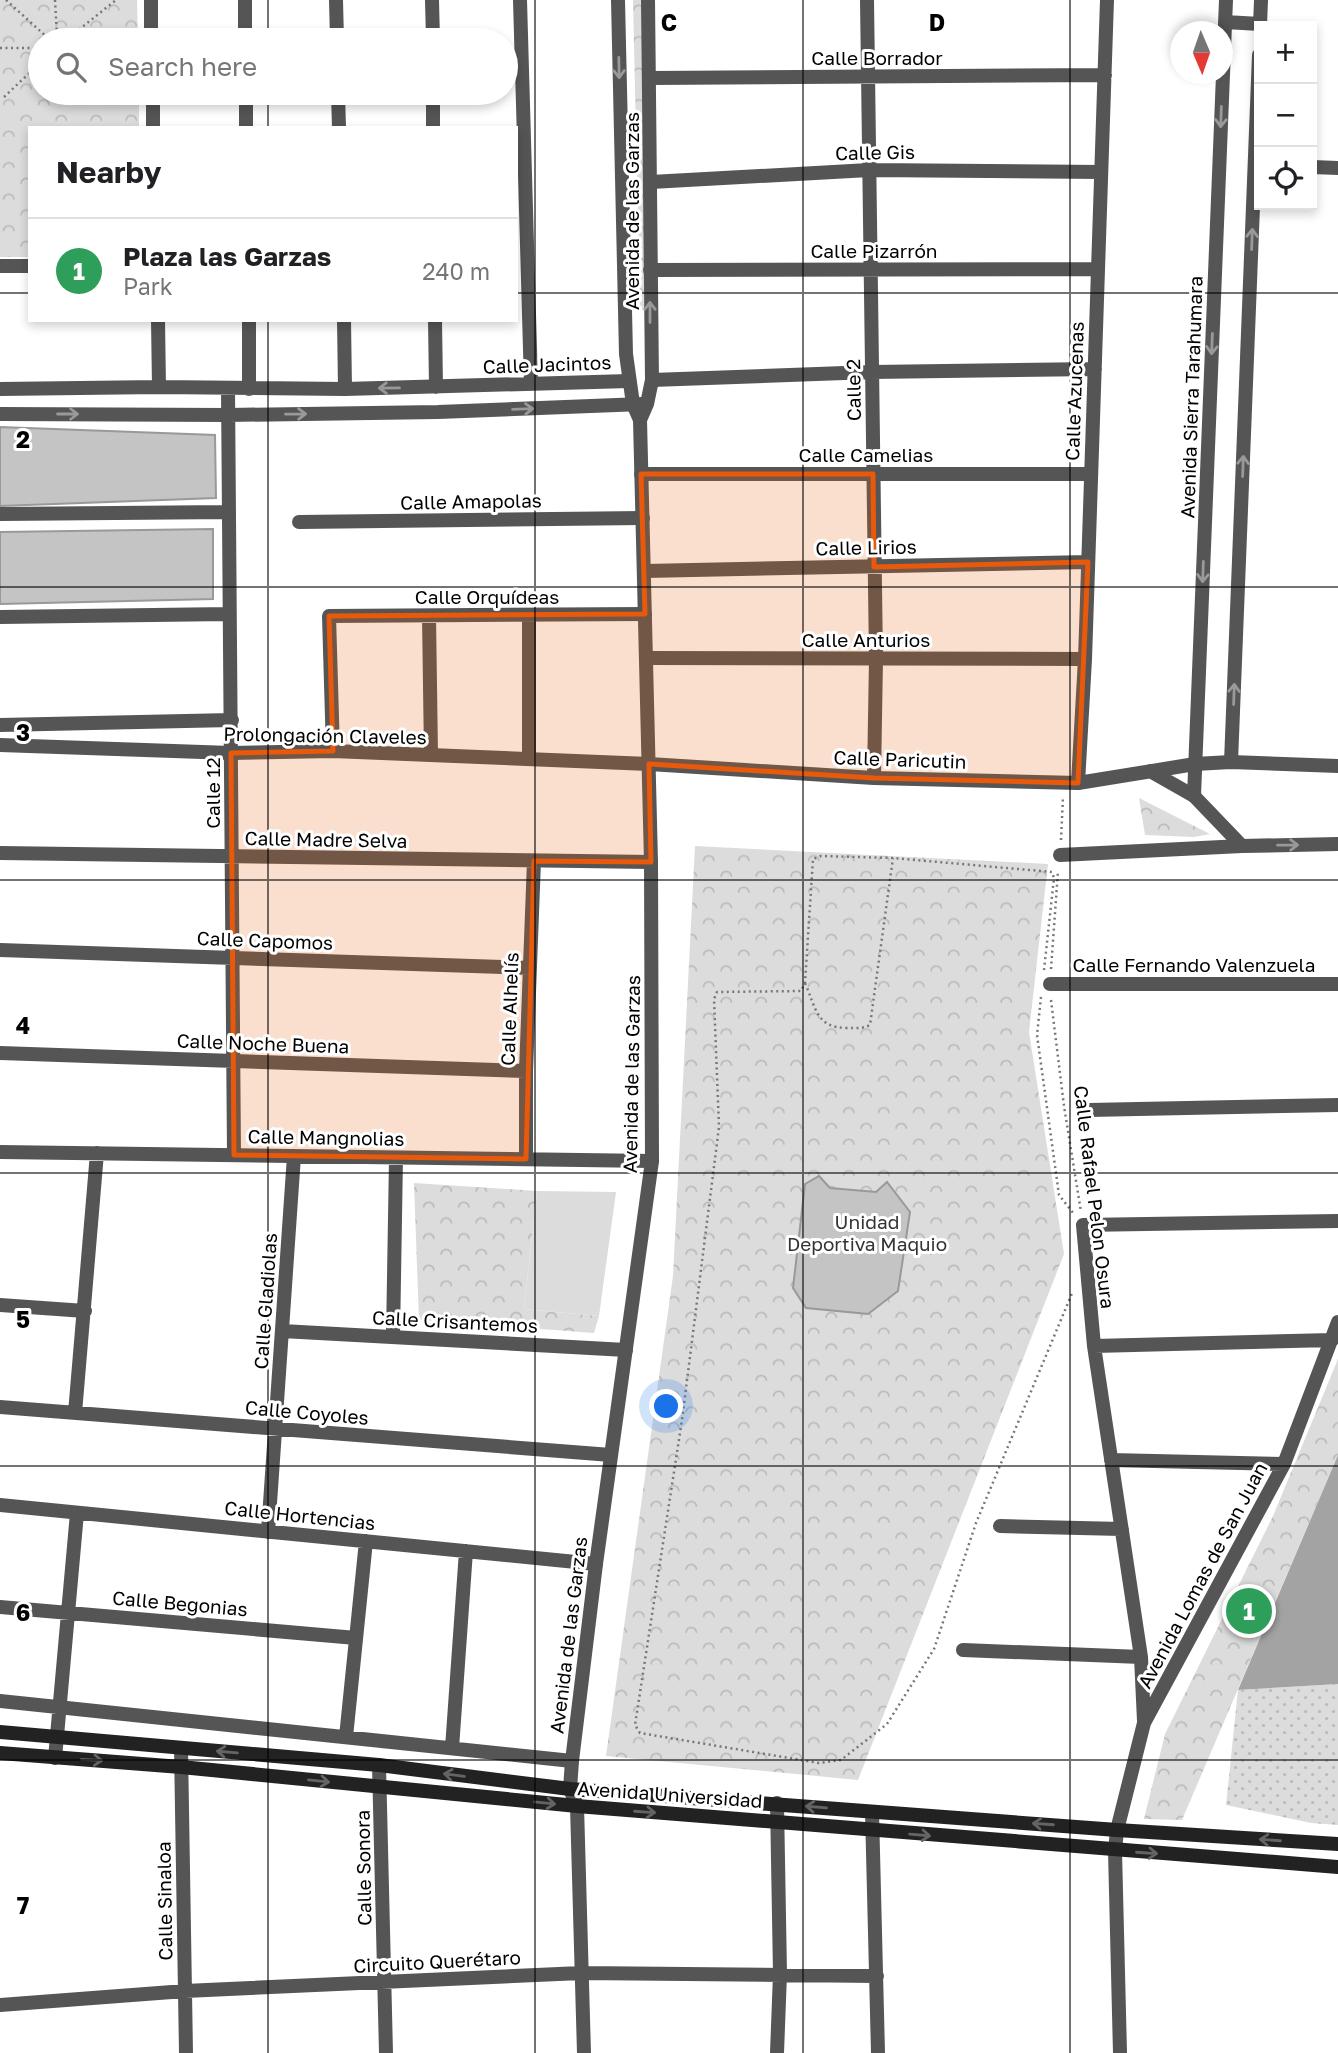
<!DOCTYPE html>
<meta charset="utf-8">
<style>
body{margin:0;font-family:"Golos Text",sans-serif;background:#f2f2f2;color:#202124}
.controls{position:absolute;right:21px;top:21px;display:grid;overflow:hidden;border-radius:0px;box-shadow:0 4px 10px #0003}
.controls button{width:63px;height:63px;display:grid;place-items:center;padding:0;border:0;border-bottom:2px solid #e0e0e0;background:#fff;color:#202124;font:35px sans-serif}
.compass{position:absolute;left:1170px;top:21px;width:63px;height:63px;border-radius:50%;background:#fff;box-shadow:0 4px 10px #0003;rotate:178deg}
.you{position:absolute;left:667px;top:1407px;width:24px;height:24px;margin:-18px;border:5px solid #fff;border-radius:50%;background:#1a73e8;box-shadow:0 0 0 10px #1a73e833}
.badge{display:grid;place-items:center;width:46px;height:46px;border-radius:50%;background:#000;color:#fff;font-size:23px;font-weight:700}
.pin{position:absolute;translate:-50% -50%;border:4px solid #fff;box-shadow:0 2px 7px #0006}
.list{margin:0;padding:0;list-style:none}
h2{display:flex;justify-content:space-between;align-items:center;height:91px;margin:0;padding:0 28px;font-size:30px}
h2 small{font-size:23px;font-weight:400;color:#757577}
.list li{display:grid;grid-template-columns:46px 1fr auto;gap:21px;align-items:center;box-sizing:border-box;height:105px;padding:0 28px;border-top:2px solid #e0e0e0}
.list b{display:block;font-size:26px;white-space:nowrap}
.list p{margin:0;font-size:23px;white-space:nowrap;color:#757577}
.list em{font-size:23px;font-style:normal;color:#757577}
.icon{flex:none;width:38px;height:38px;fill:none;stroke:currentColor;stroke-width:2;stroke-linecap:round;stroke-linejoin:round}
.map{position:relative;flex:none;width:1338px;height:2053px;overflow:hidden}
.search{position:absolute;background:#fff;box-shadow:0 4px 10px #0003;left:28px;top:28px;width:490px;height:77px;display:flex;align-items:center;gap:18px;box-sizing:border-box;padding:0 24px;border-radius:38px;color:#757577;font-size:26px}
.panel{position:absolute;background:#fff;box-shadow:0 4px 10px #0003;left:28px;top:126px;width:490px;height:196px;border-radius:0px}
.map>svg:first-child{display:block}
</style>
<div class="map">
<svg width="1338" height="2053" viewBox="0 0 1338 2053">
<defs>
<pattern id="grass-dots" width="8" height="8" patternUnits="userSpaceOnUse" patternTransform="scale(1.75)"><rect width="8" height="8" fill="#dcdcdc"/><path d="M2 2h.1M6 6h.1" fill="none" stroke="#bbb" stroke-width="1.8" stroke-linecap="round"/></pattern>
<pattern id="forest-crowns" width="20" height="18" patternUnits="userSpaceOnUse" patternTransform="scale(1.75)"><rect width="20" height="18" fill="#dcdcdc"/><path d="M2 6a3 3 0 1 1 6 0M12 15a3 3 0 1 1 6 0" fill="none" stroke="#bbb"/></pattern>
</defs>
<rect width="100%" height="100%" fill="#fff"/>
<!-- grass -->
<path fill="url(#grass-dots)" d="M 1338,1684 L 1338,1825 L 1311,1823 L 1226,1805 L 1238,1690 Z"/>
<!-- forest -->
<path fill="url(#forest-crowns)" d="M 0,0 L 137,0 L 138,40 L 40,40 L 40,93 L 139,93 L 139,128 L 30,128 L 30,257 L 0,257 Z
M 633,0 L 643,0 L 647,310 L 640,310 Z
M 1139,798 L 1202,830 L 1210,834 L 1194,837 L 1145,835 Z
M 695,846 L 1048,864 L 1029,1032 L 1064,1254 L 858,1780 L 606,1756 L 673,1276 Z
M 414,1183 L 537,1191 L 524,1309 L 599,1316 L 594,1333 L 419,1320 Z
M 1338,1359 L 1338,1455 L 1182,1820 L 1144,1819 L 1165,1734 L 1273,1516 Z"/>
<!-- pitch -->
<path fill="#dcdcdc" d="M 537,1191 L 616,1192 L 599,1316 L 524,1309 Z"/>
<!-- water -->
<path fill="#a3a3a3" d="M 1338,1455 L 1338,1684 L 1238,1690 Z"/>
<!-- building -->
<path fill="#c4c4c4" stroke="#999" stroke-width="2" d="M 0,427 L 215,435 L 216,498 L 0,506 Z
M 213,529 L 213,599 L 0,604 L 0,532 Z
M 819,1176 L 830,1188 L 876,1192 L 887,1182 L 910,1212 L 898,1291 L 868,1314 L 806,1308 L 793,1288 L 805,1184 Z"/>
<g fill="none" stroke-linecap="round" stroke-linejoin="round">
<!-- path -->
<path stroke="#777" stroke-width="2.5" stroke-dasharray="2 3.5" stroke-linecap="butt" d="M 6,0 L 49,39
M 55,0 L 57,36
M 50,38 L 57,36 L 66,40
M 66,40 L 116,0
M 0,48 L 40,48
M 60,93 L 61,96
M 109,93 L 111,95
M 4,97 L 40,63
M 1061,840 L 1063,797
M 1051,969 L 1058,871
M 1044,970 L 1054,878 L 1052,872 L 893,858 L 821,856 L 813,859 L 805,983 L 801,991 L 717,992 L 714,999 L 719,1127 L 682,1420 L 635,1725 L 640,1733 L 819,1763 L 841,1760 L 887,1724 L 934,1649 L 976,1523 L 1073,1291
M 805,983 C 816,1008 816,1028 847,1028 C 856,1028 862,1029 870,1025 L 893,858
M 1041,997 L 1037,1035 L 1059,1195 L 1074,1214
M 1051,1000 L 1064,1106 L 1081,1212"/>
<!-- minor -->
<path stroke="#555" stroke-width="14" d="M 151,0 L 151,40
M 245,0 L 245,40
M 336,0 L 337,40
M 432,0 L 433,40
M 520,0 L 531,384
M 867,0 L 876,659 L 874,778
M 1225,22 L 1260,24
M 1260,26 L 1261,0
M 650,78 L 1105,75
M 153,93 L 153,128
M 246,93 L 246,128
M 338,93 L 339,128
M 433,93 L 433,128
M 1312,167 L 1338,168
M 651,182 L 869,170 L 1101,172
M 0,266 L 30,266
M 650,270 L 1098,269
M 158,320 L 159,387
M 249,320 L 249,389
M 344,320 L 345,389
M 435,320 L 436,387
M 652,380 L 872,372 L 1095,369
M 0,389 L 159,387 L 345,389 L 629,381
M 228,390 L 234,1155
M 0,414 L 228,415 L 438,412 L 642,404
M 641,474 L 1091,474
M 0,514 L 229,512
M 299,522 L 643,518
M 645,571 L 1088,562
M 529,615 L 529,759
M 429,616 L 431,755
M 0,617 L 229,614
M 647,658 L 1085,659
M 0,725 L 232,720
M 333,751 L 329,616 L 645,614
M 1231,762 L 1259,55
M 1078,783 L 1085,659 L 1107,0
M 1194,796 L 1226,0
M 0,853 L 651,862
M 1060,855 L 1242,846
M 0,950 L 529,968
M 1050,984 L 1338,984
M 0,1053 L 526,1071
M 1089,1110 L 1338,1105
M 0,1152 L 652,1161
M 526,1159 L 526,1071 L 534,861
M 0,1305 L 85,1311
M 282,1331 L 626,1350
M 393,1337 L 396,1158
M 1094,1346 L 1332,1340
M 0,1407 L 611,1455
M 75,1413 L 97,1153
M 1111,1460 L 1284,1464
M 0,1505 L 596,1564
M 1000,1526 L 1122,1529
M 268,1532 L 294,1156
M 0,1607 L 356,1638
M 963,1650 L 1141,1657
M 0,1701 L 572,1761
M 1144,1721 L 1141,1657 L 1094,1346 L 1083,1225 L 1338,1221
M 346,1737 L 366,1541
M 181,1748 L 186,2053
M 452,1748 L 466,1551
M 55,1758 L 77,1513
M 379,1765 L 386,2053
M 577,1806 L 584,2053
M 872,1812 L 878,2053
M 0,2005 L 185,1991 L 581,1973 L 877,1976
M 777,2053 L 780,1974 L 777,1803
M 1120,2053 L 1115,1851 L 1117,1830 L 1144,1723 L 1284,1464 L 1338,1322"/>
<!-- tertiary -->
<path stroke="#555" stroke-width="14" d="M 640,420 L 647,404 L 652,380 L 648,0
M 0,745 L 231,753 L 333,751 L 649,764 L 874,778 L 1078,783 L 1195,764 L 1231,762 L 1338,766
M 1150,771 L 1194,796 L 1242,846 L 1338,844
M 577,1806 L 570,1789 L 572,1761 L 596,1564 L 652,1161 L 651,862 L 640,420 L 633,404 L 626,354 L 618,0"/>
<!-- secondary -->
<path stroke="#222" stroke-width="14" d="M 0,1732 L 379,1765 L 570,1789 L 1117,1830 L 1338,1844
M 0,1753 L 181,1767 L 577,1806 L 1338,1867"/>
</g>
<!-- one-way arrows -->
<defs><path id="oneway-shaft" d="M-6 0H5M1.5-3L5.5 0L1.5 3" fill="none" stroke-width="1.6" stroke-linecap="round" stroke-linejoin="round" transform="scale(1.75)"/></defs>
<g stroke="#999">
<use href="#oneway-shaft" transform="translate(619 68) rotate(89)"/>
<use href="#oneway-shaft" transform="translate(1221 117) rotate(92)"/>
<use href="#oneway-shaft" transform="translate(1252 239) rotate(-88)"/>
<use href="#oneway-shaft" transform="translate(650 312) rotate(-90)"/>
<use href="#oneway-shaft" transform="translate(1212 344) rotate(92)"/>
<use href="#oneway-shaft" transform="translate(389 388) rotate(179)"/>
<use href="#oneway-shaft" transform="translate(523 409) rotate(-2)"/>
<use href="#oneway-shaft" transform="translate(68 414)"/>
<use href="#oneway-shaft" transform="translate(296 414) rotate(-1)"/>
<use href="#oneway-shaft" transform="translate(1243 466) rotate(-88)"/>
<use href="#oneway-shaft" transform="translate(1203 572) rotate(92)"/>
<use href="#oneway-shaft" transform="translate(1234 694) rotate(-88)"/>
<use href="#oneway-shaft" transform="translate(1288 845) rotate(-1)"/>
</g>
<g stroke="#646464">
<use href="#oneway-shaft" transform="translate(227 1752) rotate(-175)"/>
<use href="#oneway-shaft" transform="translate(92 1760) rotate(3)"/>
<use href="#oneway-shaft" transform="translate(454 1775) rotate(-173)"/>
<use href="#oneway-shaft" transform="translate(319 1781) rotate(6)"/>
<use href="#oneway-shaft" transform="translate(545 1803) rotate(6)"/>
<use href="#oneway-shaft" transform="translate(816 1807) rotate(-175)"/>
<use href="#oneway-shaft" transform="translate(645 1812) rotate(4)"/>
<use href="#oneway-shaft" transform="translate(1043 1824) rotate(-176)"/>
<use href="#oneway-shaft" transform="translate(920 1835) rotate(5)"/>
<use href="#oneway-shaft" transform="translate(1270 1840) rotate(-176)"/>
<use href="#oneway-shaft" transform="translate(1147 1853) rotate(4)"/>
</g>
<!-- marked area -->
<path fill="#e8590c" fill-opacity="0.2" stroke="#e8590c" stroke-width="5" stroke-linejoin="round" d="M 641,474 L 873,474 L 874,567 L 1088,562 L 1078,783 L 874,778 L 649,764 L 651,862 L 534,861 L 526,1159 L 234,1155 L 231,753 L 333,751 L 329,616 L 645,614 Z"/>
<!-- grid -->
<path fill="none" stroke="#000" stroke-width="2" stroke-opacity="0.55" d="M 268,0 L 268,40M 535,0 L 535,2053M 803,0 L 803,2053M 1070,0 L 1070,2053M 268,93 L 268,128M 0,293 L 30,293M 516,293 L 1338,293M 268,320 L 268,2053M 0,587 L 1338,587M 0,880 L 1338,880M 0,1173 L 1338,1173M 0,1466 L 1338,1466M 0,1760 L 1338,1760"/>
<g text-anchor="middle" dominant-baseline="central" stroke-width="6" stroke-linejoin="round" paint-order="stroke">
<!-- street labels -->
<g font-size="19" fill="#000" stroke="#fff">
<text x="877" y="57">Calle Borrador</text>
<text transform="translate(875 152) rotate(-1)">Calle Gis</text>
<text transform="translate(631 211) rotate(-90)">Avenida de las Garzas</text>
<text x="874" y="250">Calle Pizarrón</text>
<text transform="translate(547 364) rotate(-2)">Calle Jacintos</text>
<text transform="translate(853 390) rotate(-91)">Calle 2</text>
<text transform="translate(1074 391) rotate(-88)">Calle Azucenas</text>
<text transform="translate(1191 397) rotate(-88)">Avenida Sierra Tarahumara</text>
<text x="866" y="454">Calle Camelias</text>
<text transform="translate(471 501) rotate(-1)">Calle Amapolas</text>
<text transform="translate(866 547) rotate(-1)">Calle Lirios</text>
<text x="487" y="596">Calle Orquídeas</text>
<text x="866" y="639">Calle Anturios</text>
<text transform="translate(325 735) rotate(1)">Prolongación Claveles</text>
<text transform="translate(900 759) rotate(2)">Calle Paricutin</text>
<text transform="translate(212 793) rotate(-90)">Calle 12</text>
<text transform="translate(326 839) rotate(1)">Calle Madre Selva</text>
<text transform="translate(265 940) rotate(2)">Calle Capomos</text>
<text x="1194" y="964">Calle Fernando Valenzuela</text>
<text transform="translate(509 1009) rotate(-88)">Calle Alhelís</text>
<text transform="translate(263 1043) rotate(2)">Calle Noche Buena</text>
<text transform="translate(631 1074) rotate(-89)">Avenida de las Garzas</text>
<text transform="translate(326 1137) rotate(1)">Calle Mangnolias</text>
<text transform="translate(1095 1197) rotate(83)">Calle Rafael Pelon Osura</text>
<text transform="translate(265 1301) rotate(-86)">Calle Gladiolas</text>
<text transform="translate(455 1321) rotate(3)">Calle Crisantemos</text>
<text transform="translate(307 1412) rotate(5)">Calle Coyoles</text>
<text transform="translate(300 1515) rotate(6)">Calle Hortencias</text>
<text transform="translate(1202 1575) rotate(-62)">Avenida Lomas de San Juan</text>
<text transform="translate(180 1603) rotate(5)">Calle Begonias</text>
<text transform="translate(568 1635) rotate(-83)">Avenida de las Garzas</text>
<text transform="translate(670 1794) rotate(4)">Avenida Universidad</text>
<text transform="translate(363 1868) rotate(-91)">Calle Sonora</text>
<text transform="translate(164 1901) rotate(-91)">Calle Sinaloa</text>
<text transform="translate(437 1961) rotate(-3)">Circuito Querétaro</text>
</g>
<!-- park labels -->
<g font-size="19" fill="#333" stroke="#fff">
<text x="867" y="1221">Unidad<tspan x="867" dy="22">Deportiva Maquio</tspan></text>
</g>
</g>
<g font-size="23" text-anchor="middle" font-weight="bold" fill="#000" stroke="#fff" stroke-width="6" stroke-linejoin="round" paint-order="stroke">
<text x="669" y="31">C</text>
<text x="937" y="31">D</text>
<text x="23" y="448">2</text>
<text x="23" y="741">3</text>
<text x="23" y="1034">4</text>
<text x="23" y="1328">5</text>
<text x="23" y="1621">6</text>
<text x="23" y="1914">7</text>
</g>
</svg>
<div class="controls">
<button>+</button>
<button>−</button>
<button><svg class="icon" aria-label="locate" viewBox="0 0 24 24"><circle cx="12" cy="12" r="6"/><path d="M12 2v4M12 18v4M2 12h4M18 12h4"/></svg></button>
</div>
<svg class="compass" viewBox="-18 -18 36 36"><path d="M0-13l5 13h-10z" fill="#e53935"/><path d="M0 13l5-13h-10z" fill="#757577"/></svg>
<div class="you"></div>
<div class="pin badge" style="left:1249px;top:1611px;background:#2e9e5b">1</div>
<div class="search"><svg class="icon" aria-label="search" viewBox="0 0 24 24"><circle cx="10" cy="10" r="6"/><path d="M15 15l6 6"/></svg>Search here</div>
<section class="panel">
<h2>Nearby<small></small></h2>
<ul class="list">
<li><span class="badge" style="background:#2e9e5b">1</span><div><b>Plaza las Garzas</b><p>Park</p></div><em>240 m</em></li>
</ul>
</section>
</div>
